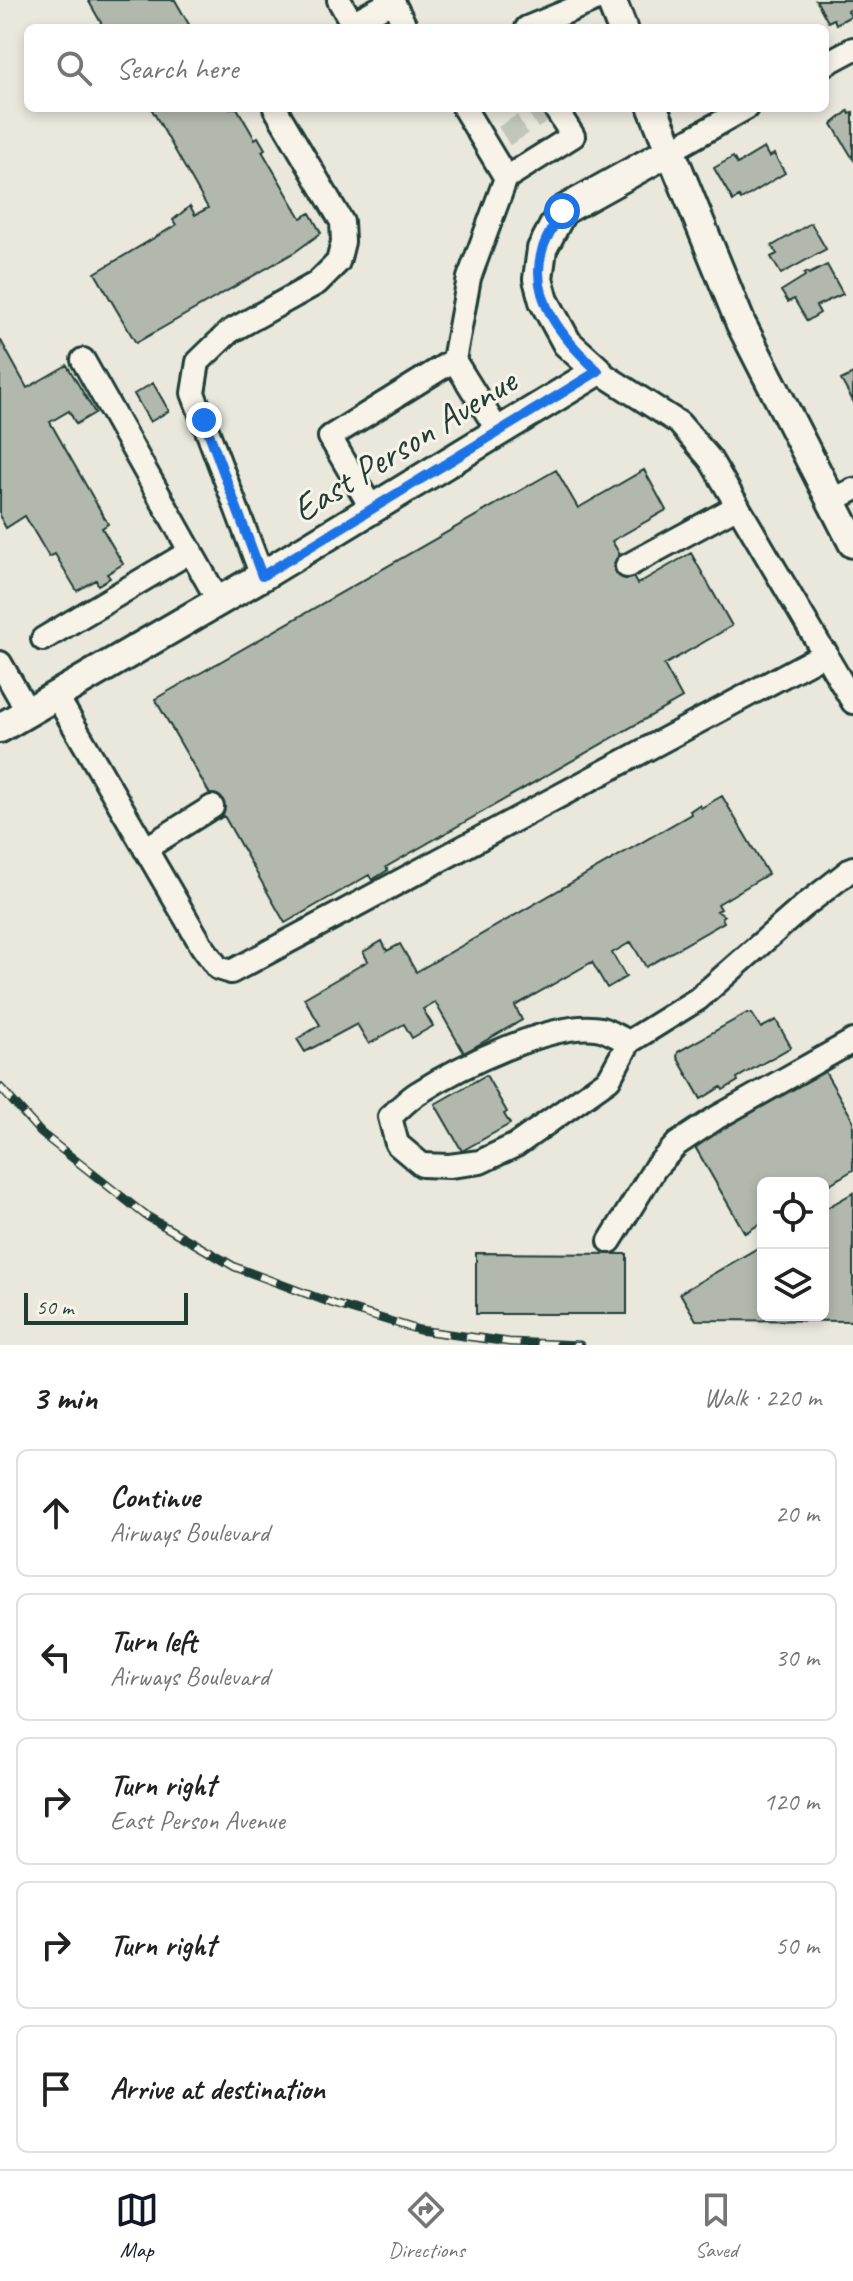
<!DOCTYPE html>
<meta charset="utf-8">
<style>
body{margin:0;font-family:Caveat,sans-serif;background:#f2f2f2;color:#222}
.controls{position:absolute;right:24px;bottom:24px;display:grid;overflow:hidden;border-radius:12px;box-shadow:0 4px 12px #0003}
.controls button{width:72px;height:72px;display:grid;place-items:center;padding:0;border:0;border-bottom:2px solid #e0e0e0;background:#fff;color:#222;font:40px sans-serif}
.scale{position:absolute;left:24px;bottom:20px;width:164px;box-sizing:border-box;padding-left:8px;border:4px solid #1f3d34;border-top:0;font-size:22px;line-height:28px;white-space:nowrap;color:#1f3d34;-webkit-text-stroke:6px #f7f3e8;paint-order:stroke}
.stop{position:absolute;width:24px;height:24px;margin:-18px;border:6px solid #1a73e8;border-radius:50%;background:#fff}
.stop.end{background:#1a73e8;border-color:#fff;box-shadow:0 2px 8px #0008}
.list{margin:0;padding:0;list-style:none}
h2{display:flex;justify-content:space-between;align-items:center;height:104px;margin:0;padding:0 32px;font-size:34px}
h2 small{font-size:26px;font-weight:400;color:#767676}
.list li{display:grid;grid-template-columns:52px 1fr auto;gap:24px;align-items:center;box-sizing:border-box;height:128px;margin:0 16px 16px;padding:0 16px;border:2px solid #e0e0e0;border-radius:12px}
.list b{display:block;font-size:30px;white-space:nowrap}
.list p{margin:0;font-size:26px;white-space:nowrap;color:#767676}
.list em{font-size:26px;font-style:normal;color:#767676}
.icon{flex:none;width:44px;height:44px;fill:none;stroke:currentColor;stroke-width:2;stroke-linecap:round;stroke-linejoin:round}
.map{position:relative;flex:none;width:853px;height:1345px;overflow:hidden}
.search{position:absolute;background:#fff;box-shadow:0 4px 12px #0003;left:24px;right:24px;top:24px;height:88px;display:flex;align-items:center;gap:20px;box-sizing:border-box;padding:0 28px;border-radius:12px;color:#767676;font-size:30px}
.sheet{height:824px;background:#fff}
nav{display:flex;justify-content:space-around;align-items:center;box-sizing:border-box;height:112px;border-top:2px solid #e0e0e0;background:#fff;font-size:22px;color:#767676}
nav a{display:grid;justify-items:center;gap:4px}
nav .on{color:#111827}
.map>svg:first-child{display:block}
</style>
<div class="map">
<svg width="853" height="1345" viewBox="0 0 853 1345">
<rect width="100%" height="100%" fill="#eae8dd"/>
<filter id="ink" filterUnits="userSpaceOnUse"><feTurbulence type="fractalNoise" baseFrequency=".0125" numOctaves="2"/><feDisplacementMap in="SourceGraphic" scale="16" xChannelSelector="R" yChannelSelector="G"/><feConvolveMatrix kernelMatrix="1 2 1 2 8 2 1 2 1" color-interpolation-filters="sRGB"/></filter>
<g filter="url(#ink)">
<!-- building -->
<path fill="#b2b8ae" stroke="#1f3d34" stroke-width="2" d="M 88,0 L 175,0 L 191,28 L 104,28 Z
M 816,0 L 852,0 L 853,8 L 848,11 L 851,16 L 836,24 L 834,19 L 828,22 Z
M 151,108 L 237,108 L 255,139 L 258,137 L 265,149 L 262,151 L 301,218 L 310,213 L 321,233 L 295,252 L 136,343 L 95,273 L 176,225 L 173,220 L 190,206 L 195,215 L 208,208 Z
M 848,111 L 850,114 L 853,112 L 853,159 L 832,124 Z
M 764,148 L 769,157 L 774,154 L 785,173 L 741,200 L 739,197 L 733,201 L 714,168 L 733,157 L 737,164 Z
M 811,223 L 826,249 L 781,274 L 771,257 L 777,254 L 772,246 Z
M 827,265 L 843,294 L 816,306 L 820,313 L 807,321 L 794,299 L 788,302 L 781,291 L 805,276 L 804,274 L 807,272 L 809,274 Z
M 0,339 L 27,388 L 67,365 L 95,413 L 76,424 L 69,411 L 50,422 L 108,524 L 102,528 L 123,564 L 107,574 L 110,578 L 98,585 L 96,580 L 77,591 L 55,554 L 49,557 L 25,516 L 6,528 L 0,517 Z
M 853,374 L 853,401 L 841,380 Z
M 153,383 L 169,411 L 150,422 L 134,394 Z
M 556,470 L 578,508 L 644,470 L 666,510 L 612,541 L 637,584 L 691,553 L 732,626 L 664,665 L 682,698 L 386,867 L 388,870 L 372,880 L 369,875 L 285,923 L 224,816 L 219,819 L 207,798 L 211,796 L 155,699 Z
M 722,796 L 768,874 L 718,904 L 721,909 L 717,911 L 724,916 L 722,918 L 724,922 L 646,967 L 631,942 L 612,953 L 626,977 L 607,988 L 592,962 L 515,1006 L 522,1020 L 464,1053 L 435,1002 L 423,1009 L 433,1026 L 412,1038 L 404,1024 L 369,1044 L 357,1024 L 305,1052 L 297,1039 L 320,1025 L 304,998 L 368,961 L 363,952 L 382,941 L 387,951 L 400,944 L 416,972 L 691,814 L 690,811 L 699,805 L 701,808 Z
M 747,1013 L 752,1014 L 761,1028 L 776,1020 L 791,1047 L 737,1078 L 738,1081 L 723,1090 L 721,1087 L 701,1099 L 677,1057 L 678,1052 Z
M 824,1070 L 853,1120 L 853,1170 L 823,1188 L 823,1183 L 763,1183 L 763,1222 L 745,1233 L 694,1145 Z
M 486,1075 L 507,1112 L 504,1114 L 510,1124 L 462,1151 L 435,1104 Z
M 853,1193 L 853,1321 L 696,1320 L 680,1293 L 763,1245 L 763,1315 L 823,1315 L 823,1210 Z
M 476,1253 L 627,1254 L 627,1314 L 476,1314 Z"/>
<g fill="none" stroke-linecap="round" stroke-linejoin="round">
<!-- minor-tunnel -->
<path stroke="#c1c6bb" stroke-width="22" stroke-dasharray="22 11" stroke-linecap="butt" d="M 504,136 L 543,112"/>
<defs>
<path id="minor" d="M 339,0 L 352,23 L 393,1
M 392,0 L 406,28
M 527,28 L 595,0
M 825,64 L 853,49
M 464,108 L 506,178 L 573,136 L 555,108
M 670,151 L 746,108
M 83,360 L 219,602
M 454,360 L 469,278 L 506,178
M 598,371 L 679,423 L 710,459 L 853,702
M 831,501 L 853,490
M 372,509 L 330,437 L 454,360 L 498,431
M 627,566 L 738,506
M 262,576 L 193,393 L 198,362 L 229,332 L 317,283 L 338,262 L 343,242 L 342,222 L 275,108
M 43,639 L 191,551
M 0,663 L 28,712
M 56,695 L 202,946 L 218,968 L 231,972 L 826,653
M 145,849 L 212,807
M 629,1042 C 620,1038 610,1032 601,1029 C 555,1019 457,1068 418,1093 C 408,1099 399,1109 390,1117 L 397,1144 L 422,1165 L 449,1166 L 480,1162 L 516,1145 L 609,1079 L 629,1042 L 698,999 L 804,906 L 853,868
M 610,1241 L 655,1168 L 677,1144 L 716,1118 L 853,1041"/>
<path id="major" d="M 611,0 L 622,28
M 653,108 L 741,324 L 853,543
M 0,728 L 262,576 L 598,371 L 567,343 L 544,301 L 538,279 L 542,249 L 562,211 L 670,151"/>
</defs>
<!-- minor casing -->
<use href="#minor" stroke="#1f3d34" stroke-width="28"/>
<!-- major casing -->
<use href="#major" stroke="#1f3d34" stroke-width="34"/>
<!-- minor -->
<use href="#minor" stroke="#f7f3e8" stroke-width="22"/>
<!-- major -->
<use href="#major" stroke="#f7f3e8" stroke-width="28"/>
<defs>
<path id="rail" d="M 0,1087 L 41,1133 L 145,1215 L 235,1267 L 334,1304 L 419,1330 L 509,1342 L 580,1345"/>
</defs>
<!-- rail casing -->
<use href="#rail" stroke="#1f3d34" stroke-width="9"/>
<!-- rail -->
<use href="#rail" stroke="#f7f3e8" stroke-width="6" stroke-dasharray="18" stroke-linecap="butt"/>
</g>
</g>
<g fill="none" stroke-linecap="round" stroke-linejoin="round" filter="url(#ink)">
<!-- route -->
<path stroke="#1a73e8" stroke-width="10" d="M 204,420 L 262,576 L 598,371 C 565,341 528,299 542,251 C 545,238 555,224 562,211"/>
</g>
<g text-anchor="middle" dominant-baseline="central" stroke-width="6" stroke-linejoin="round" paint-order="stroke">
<!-- street labels -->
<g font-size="38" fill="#1f3d34" stroke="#f7f3e8">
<text transform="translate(404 445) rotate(-32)">East Person Avenue</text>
</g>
</g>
</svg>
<div class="controls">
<button><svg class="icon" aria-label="locate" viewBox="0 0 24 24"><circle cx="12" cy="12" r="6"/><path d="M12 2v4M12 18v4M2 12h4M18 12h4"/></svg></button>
<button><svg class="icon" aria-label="layers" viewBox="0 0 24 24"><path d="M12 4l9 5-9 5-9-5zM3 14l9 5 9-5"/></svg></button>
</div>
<div class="scale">50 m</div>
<div class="stop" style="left:562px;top:211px"></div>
<div class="stop end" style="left:204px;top:420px"></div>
<div class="search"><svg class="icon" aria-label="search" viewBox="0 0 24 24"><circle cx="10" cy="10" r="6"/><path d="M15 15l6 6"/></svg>Search here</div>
</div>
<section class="sheet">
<h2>3 min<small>Walk · 220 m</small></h2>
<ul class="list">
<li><svg class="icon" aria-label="ahead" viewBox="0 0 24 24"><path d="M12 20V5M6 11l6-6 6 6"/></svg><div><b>Continue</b><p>Airways Boulevard</p></div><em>20 m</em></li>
<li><svg class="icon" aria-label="left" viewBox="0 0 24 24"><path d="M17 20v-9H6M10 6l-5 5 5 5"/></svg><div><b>Turn left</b><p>Airways Boulevard</p></div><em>30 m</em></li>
<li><svg class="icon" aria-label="right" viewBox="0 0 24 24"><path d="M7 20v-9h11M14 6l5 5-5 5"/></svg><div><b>Turn right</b><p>East Person Avenue</p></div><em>120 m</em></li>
<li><svg class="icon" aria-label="right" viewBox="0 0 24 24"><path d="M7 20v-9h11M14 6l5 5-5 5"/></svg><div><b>Turn right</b></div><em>50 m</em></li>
<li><svg class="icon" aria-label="arrive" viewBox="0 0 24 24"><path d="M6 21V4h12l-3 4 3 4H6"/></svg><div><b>Arrive at destination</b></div></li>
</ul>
</section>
<nav>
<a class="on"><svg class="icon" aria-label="map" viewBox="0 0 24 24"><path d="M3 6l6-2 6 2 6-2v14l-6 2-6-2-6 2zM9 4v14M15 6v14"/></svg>Map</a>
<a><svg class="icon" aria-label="directions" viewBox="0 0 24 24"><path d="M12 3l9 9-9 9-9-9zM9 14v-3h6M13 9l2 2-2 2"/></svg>Directions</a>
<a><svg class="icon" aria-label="saved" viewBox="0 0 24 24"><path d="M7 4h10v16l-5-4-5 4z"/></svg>Saved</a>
</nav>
